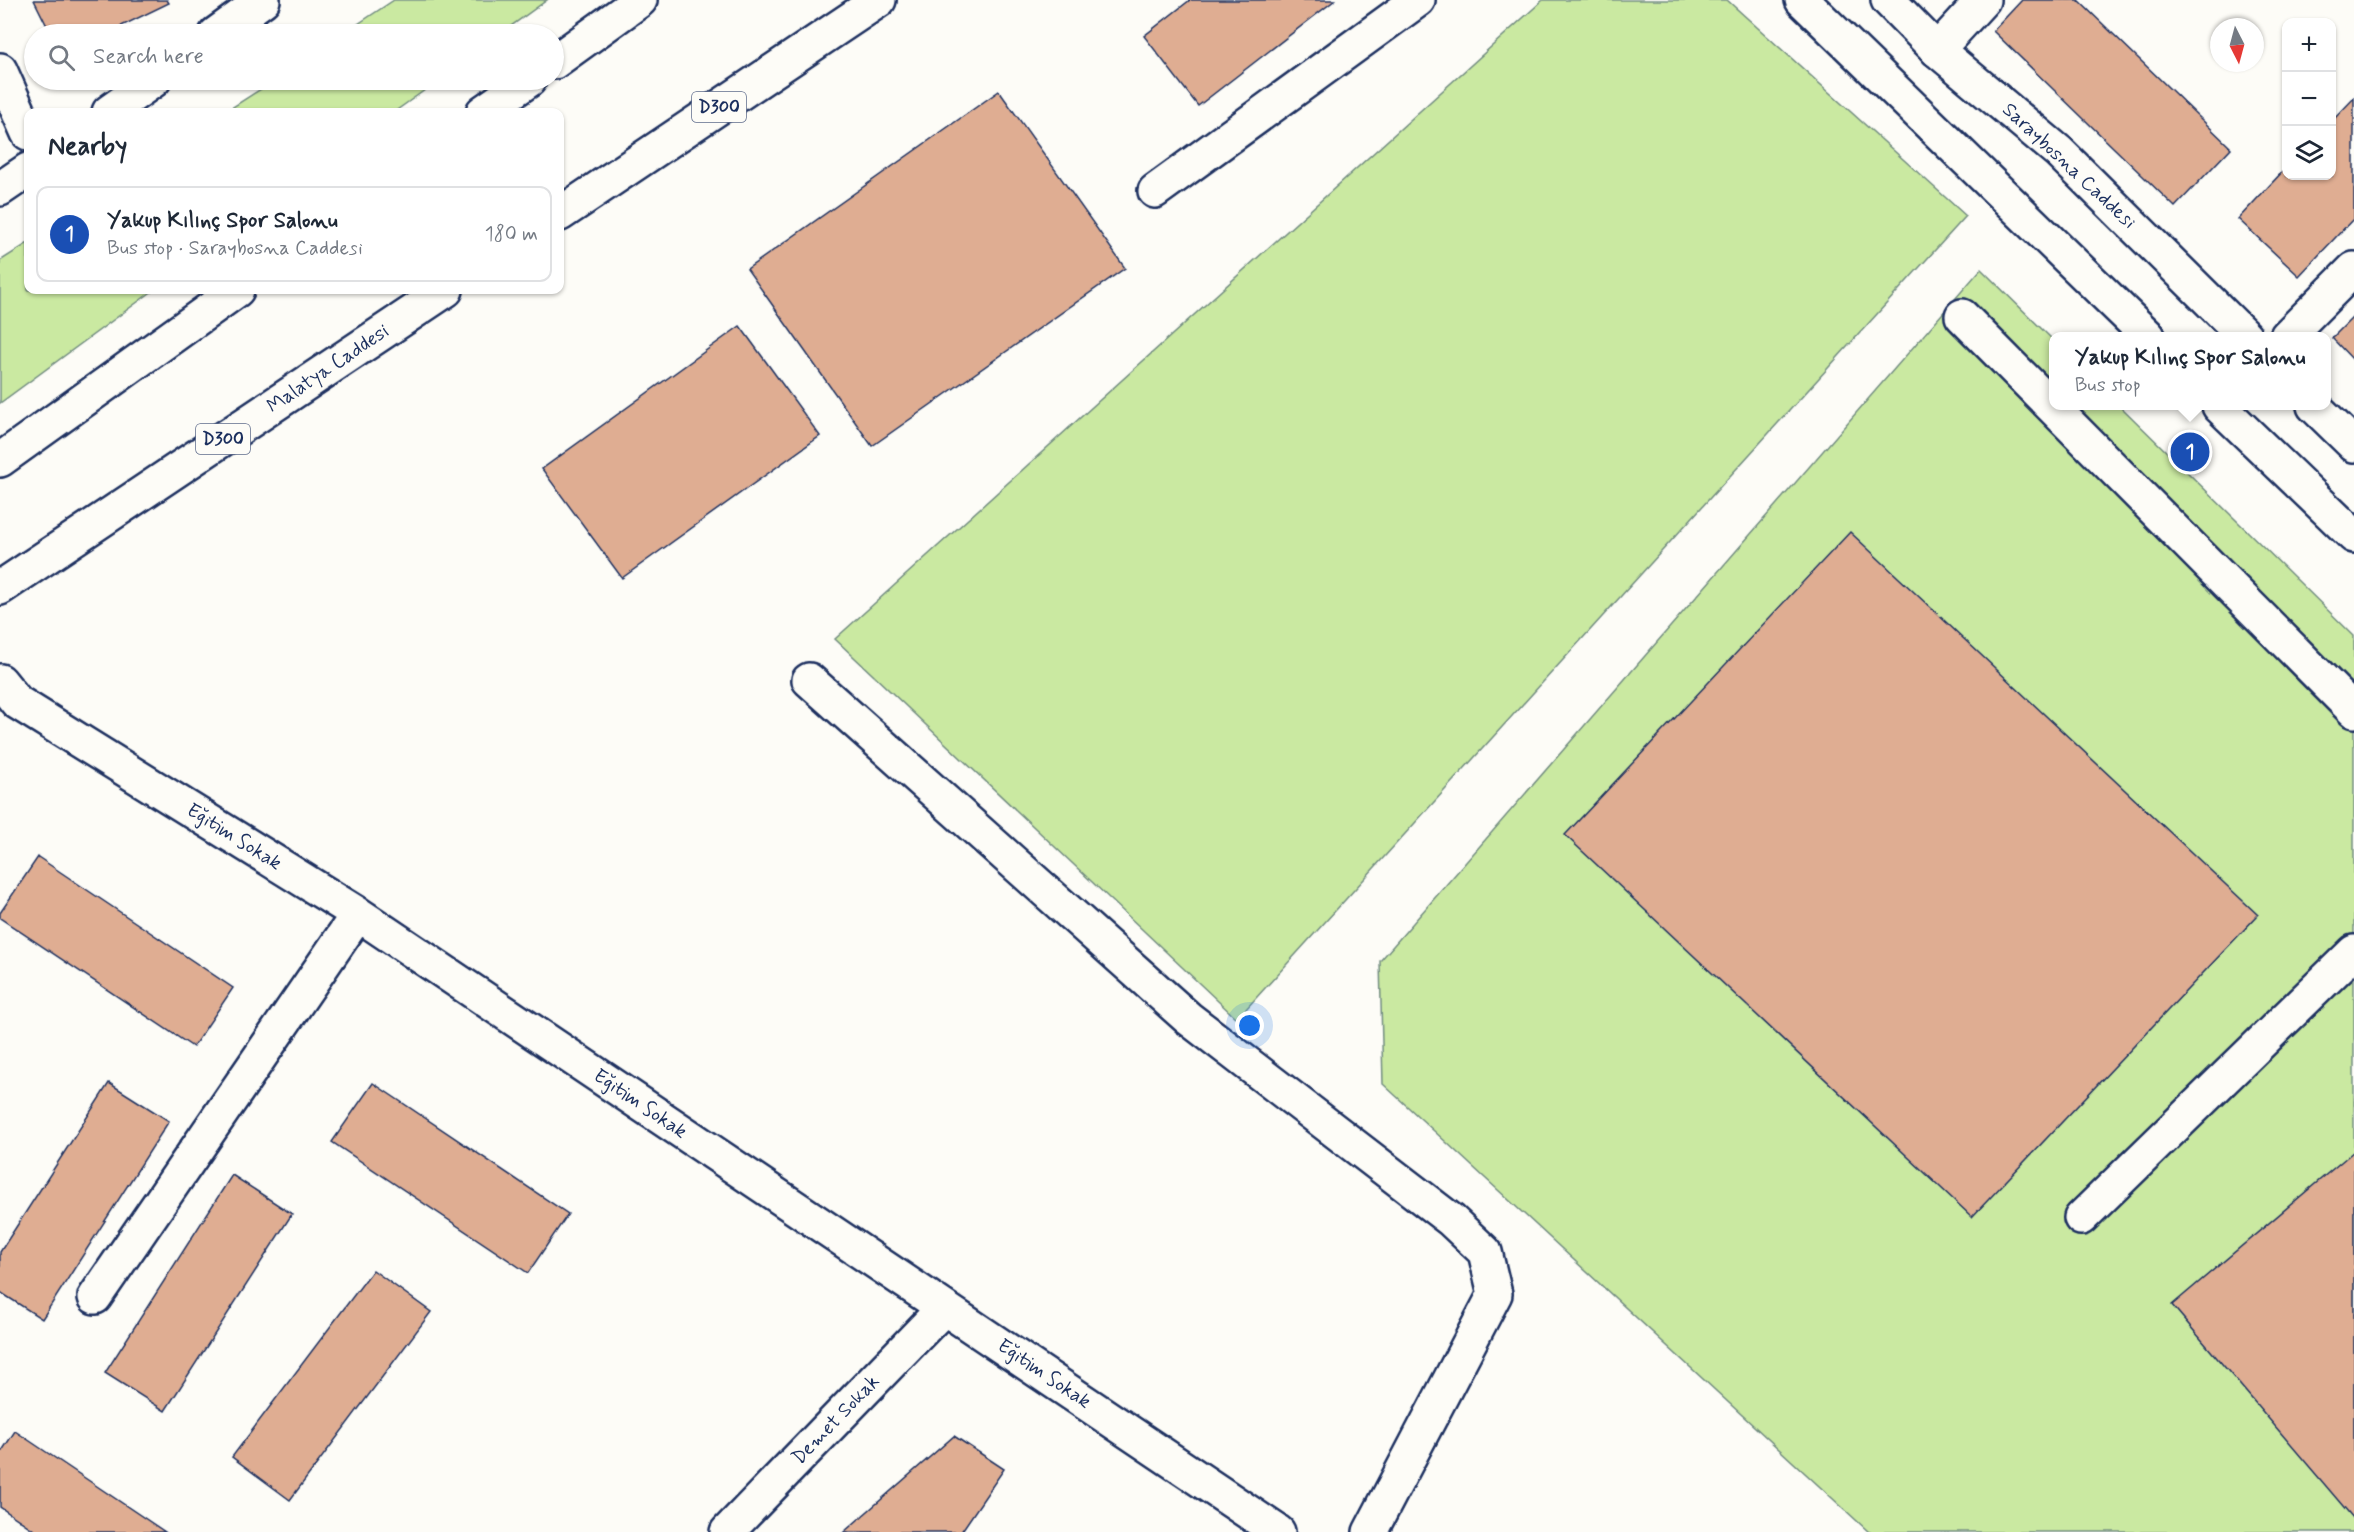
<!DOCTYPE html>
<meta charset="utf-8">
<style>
body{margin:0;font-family:Mynerve,sans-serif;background:#f6f6f7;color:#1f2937}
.controls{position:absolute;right:18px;top:18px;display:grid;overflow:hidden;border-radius:12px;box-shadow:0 2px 4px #0004}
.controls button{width:54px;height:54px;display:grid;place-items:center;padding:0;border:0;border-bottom:2px solid #e0e1e3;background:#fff;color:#1f2937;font:30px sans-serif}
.compass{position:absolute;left:2210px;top:18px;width:54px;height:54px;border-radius:50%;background:#fff;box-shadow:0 2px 4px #0004;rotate:174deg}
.you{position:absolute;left:1250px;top:1026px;width:21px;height:21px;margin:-15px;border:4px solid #fff;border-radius:50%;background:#1a73e8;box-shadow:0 0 0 9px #1a73e833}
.badge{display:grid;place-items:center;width:39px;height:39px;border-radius:50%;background:#d1495b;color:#fff;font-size:20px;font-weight:700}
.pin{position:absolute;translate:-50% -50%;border:3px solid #fff;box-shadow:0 2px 6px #0006}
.popup{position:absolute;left:2049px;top:332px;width:282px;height:78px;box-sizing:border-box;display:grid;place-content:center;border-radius:12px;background:#fff;filter:drop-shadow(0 2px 4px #0005);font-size:20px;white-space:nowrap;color:#747a83}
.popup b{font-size:22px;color:#1f2937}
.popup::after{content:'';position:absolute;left:50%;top:100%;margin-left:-12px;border:12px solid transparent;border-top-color:#fff}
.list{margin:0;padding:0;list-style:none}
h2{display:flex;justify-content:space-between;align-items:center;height:78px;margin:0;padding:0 24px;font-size:26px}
h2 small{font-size:20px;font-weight:400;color:#747a83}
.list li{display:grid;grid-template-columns:39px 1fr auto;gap:18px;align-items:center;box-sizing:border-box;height:96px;margin:0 12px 12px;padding:0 12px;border:2px solid #e0e1e3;border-radius:12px}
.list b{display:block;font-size:22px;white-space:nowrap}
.list p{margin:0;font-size:20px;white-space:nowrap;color:#747a83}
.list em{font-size:20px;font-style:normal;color:#747a83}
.icon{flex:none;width:33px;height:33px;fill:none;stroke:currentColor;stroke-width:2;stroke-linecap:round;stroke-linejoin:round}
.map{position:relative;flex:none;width:2354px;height:1532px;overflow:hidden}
.search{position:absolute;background:#fff;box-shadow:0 2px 4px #0004;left:24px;top:24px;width:540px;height:66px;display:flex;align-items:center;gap:15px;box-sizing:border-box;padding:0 21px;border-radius:33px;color:#747a83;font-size:22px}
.panel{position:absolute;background:#fff;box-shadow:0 2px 4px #0004;left:24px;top:108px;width:540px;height:186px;border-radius:12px}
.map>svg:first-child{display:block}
</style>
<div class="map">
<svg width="2354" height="1532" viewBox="0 0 2354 1532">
<rect width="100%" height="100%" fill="#fdfcf7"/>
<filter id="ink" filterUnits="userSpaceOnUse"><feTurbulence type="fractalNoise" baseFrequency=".0167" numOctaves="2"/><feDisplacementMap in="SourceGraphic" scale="12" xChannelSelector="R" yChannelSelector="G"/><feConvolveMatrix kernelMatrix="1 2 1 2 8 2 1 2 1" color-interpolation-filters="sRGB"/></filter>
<g filter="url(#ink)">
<!-- green -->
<path fill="#cae9a1" stroke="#728c80" stroke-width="1.5" d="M 394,0 L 547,0 L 500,34 L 343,34 Z
M 1543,0 L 1727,0 L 1966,216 L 1237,1019 L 835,639 Z
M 275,80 L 439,80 L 394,112 L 225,112 Z
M 28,243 L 28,290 L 154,290 L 0,403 L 0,261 Z
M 1981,269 L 2053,340 L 2054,406 L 2120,406 L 2354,636 L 2354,1532 L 1869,1532 L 1383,1084 L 1380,961 Z"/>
<!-- building -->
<path fill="#dfad92" stroke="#1b2f5e" stroke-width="1.5" d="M 34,0 L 167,0 L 169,3 L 105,34 L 51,34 Z
M 1190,0 L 1335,0 L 1198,106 L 1144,36 Z
M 2022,0 L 2078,0 L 2231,148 L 2175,207 L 1993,31 Z
M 999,91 L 1125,268 L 872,446 L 747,269 Z
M 2354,98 L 2354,218 L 2299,276 L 2238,219 L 2286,168 L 2286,176 L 2332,176 L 2332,121 Z
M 2354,316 L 2354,361 L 2332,338 Z
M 740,326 L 820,436 L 622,578 L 542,469 Z
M 1850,532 L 2258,915 L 1972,1217 L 1565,835 Z
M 38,857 L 233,988 L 193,1047 L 0,918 L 0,913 Z
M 109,1083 L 169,1121 L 42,1319 L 0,1292 L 0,1252 Z
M 373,1083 L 568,1214 L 528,1273 L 332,1142 Z
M 2354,1151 L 2354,1519 L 2172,1305 Z
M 232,1175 L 292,1214 L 165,1411 L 105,1373 Z
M 373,1270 L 431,1312 L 290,1500 L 232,1457 Z
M 15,1431 L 165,1532 L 37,1532 L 0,1507 L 0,1454 Z
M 954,1436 L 1004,1469 L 961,1532 L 844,1532 Z"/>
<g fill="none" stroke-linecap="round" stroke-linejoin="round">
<defs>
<path id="minor" d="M 216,34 L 263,0
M 1937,50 L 1983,0
M 0,70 L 28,133
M 109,112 L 154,80
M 0,189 L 28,170
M 1155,191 L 1418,0
M 1962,316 L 2354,711
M 2287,336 L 2354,269
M 809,680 L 1188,1018 L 1451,1220 L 1485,1252 L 1495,1294 L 1370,1532
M 0,681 L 17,702 L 358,914 L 1278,1532
M 2081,1218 L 2354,952
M 95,1297 L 358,914
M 727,1532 L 944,1308"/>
<path id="major" d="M 1802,0 L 2148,336
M 1888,0 L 1937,50 L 2059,152 L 2245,336
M 2219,406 L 2354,536
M 2314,406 L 2354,445"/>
<path id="highway" d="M 554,62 L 640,0
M 483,112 L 529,80
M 560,214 L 879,0
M 0,460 L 237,290
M 0,588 L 446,290"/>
</defs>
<!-- minor casing -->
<use href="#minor" stroke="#1b2f5e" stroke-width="38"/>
<!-- major casing -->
<use href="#major" stroke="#1b2f5e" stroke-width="38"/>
<!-- highway casing -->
<use href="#highway" stroke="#1b2f5e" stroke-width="38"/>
<!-- minor -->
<use href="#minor" stroke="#fdfcf7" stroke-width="33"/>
<!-- major -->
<use href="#major" stroke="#fdfcf7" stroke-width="33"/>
<!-- highway -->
<use href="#highway" stroke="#fdfcf7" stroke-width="33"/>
</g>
</g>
<g text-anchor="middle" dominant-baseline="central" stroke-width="4.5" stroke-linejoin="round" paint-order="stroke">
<!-- shield labels -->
<g fill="#fdfcf7" stroke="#5f6c8c" stroke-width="1.5">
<rect x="692" y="92" width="54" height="30" rx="4.5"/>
<rect x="196" y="424" width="54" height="30" rx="4.5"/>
</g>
<g font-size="18" font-weight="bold" fill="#1b2f5e">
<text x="719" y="107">D300</text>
<text x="223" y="439">D300</text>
</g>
<!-- street labels -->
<g font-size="20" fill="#1b2f5e" stroke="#fdfcf7">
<text transform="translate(2069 166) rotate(43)">Saraybosna Caddesi</text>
<text transform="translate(328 369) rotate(-34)">Malatya Caddesi</text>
<text transform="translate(234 837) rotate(32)">Eğitim Sokak</text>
<text transform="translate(640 1104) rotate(34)">Eğitim Sokak</text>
<text transform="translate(1044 1374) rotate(34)">Eğitim Sokak</text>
<text transform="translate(836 1420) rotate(-46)">Demet Sokak</text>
</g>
</g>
</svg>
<div class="controls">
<button>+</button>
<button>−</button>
<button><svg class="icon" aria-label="layers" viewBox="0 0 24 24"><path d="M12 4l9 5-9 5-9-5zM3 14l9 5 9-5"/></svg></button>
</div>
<svg class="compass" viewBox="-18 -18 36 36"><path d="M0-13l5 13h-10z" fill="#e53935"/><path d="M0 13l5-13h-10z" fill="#747a83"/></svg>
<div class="you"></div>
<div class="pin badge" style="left:2190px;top:452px;background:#1a4fb4">1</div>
<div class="popup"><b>Yakup Kılınç Spor Salonu</b>Bus stop</div>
<div class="search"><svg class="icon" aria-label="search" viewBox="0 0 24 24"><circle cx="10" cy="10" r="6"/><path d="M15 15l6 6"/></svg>Search here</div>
<section class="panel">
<h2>Nearby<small></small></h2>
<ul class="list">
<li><span class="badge" style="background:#1a4fb4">1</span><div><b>Yakup Kılınç Spor Salonu</b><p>Bus stop · Saraybosna Caddesi</p></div><em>180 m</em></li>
</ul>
</section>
</div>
